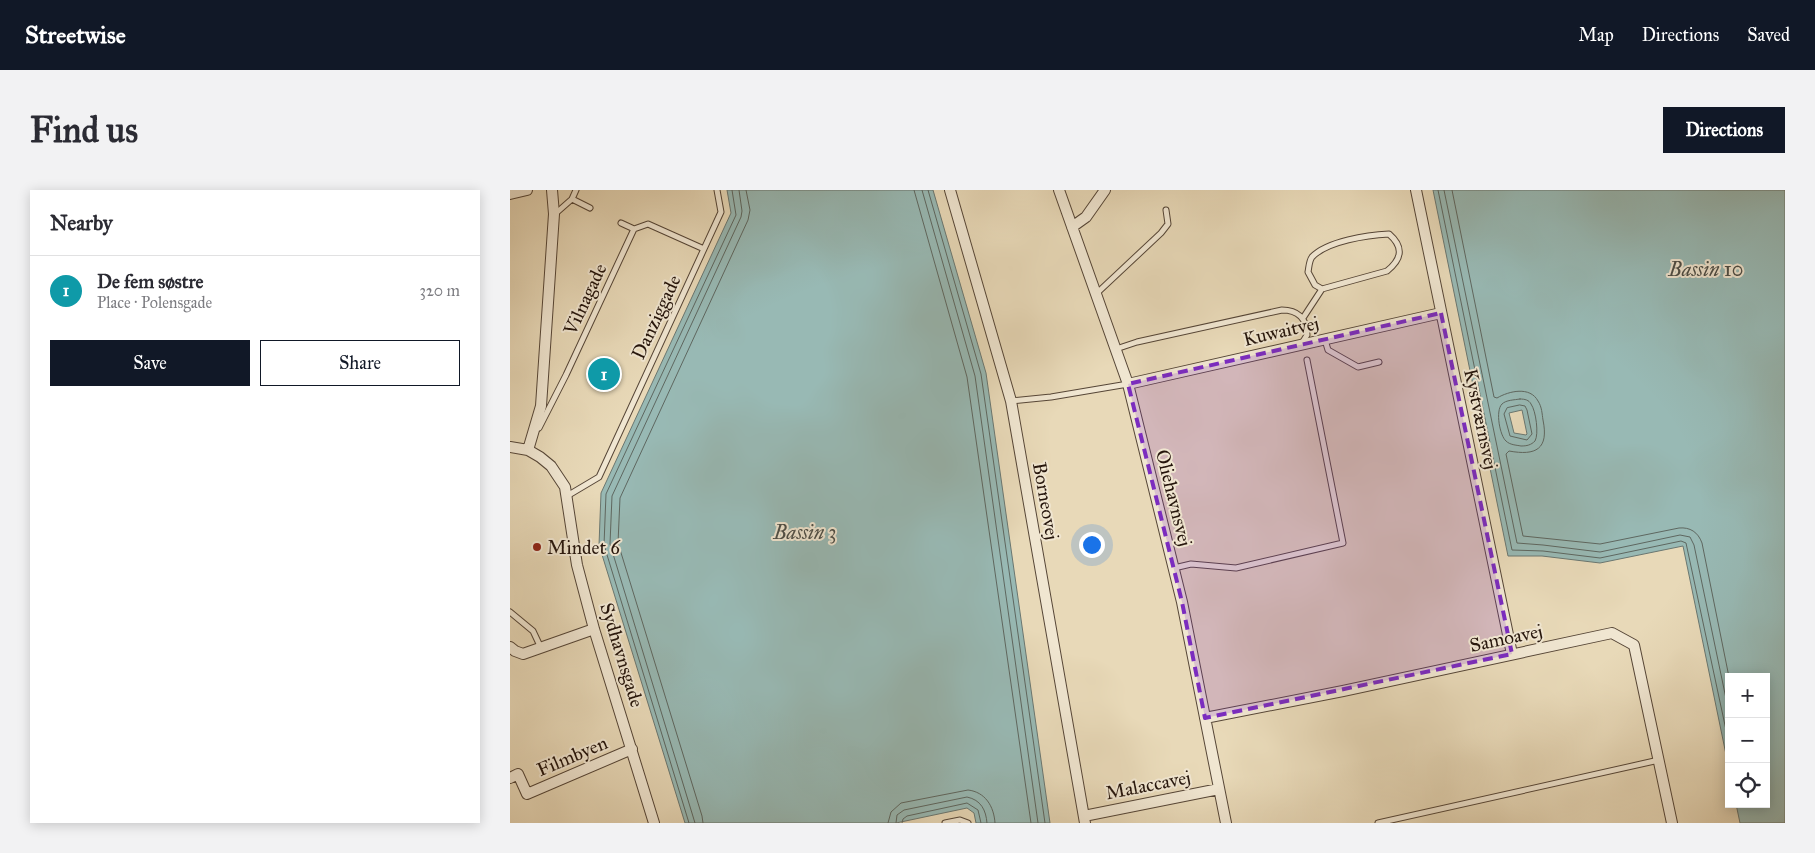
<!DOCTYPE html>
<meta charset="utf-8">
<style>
body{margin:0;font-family:"IM FELL Great Primer",serif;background:#f2f2f3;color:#2b2b33}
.controls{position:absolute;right:15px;bottom:15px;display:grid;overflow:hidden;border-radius:0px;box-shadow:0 2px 12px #0003}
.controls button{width:45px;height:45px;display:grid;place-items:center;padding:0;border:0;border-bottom:1px solid #e1e1e2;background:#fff;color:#2b2b33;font:25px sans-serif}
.you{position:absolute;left:581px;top:354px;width:18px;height:18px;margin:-12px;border:4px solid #fff;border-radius:50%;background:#1a73e8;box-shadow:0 0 0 8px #1a73e833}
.badge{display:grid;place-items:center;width:32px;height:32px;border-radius:50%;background:#111827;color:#fff;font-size:16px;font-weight:700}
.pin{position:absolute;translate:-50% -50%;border:2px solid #fff;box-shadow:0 1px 5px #0006}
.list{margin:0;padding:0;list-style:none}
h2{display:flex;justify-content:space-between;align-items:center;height:65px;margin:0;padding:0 20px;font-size:21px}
h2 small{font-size:16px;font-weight:400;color:#7c7c81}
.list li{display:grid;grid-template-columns:32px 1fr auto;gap:15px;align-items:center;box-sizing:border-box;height:70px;padding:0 20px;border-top:1px solid #e1e1e2}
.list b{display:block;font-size:19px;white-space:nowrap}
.list p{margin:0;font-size:16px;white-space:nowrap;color:#7c7c81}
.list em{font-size:16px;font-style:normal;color:#7c7c81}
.actions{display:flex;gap:10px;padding:15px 20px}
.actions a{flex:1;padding:11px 0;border:1px solid #111827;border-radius:0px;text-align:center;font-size:18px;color:#111827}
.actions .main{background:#111827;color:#fff}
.icon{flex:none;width:28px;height:28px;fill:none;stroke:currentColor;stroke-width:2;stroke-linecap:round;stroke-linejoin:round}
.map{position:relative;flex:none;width:1275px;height:633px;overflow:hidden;border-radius:0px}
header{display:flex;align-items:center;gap:30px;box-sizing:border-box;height:70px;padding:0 25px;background:#111827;color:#fff}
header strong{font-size:24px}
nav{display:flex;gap:28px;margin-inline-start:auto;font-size:18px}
.intro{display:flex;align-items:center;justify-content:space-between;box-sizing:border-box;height:120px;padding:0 30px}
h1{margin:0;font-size:35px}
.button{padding:12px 22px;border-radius:0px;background:#111827;color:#fff;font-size:18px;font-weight:700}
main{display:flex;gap:30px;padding:0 30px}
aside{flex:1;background:#fff;border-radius:0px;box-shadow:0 2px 12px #0003}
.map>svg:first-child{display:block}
</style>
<header>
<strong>Streetwise</strong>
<nav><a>Map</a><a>Directions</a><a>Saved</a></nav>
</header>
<div class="intro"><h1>Find us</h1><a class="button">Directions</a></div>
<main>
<aside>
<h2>Nearby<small></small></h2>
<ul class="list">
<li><span class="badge" style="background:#0f9aa8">1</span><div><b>De fem søstre</b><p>Place · Polensgade</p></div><em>320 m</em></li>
</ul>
<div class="actions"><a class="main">Save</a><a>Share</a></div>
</aside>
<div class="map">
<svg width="1275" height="633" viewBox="0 0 1275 633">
<rect width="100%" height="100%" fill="#e8d9b8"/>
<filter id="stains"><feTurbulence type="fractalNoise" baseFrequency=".004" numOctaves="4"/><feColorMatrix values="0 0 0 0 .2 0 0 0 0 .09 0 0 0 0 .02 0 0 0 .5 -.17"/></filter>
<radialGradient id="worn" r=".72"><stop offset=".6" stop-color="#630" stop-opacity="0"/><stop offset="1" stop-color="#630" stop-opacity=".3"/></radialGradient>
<!-- water -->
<path fill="#98b9b4" stroke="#6a7771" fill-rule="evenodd" d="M 217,0 L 423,0 L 476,183 L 540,633 L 466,633 L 464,623 L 457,618 L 386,633 L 175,633 L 89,355 L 91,303 L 221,23 Z
M 923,0 L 1275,0 L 1275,633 L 1230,633 L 1226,614 L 1256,614 L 1256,487 L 1219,487 L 1219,579 L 1173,356 L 1090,373 L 1032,366 L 998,366 ZM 1012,220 L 1017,244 L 1016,245 L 1004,243 L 999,223 Z"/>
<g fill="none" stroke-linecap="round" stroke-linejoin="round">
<!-- shore -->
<path stroke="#5e6760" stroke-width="1" d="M 404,0 L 457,187 L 521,633
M 412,0 L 465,186 L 528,633
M 418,0 L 471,184 L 535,633
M 928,0 L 1002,360 L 1033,361 L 1090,368 L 1171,351 L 1176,353 L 1219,554
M 934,0 L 1007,353 L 1033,355 L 1090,362 L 1170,345 L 1180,347 L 1184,355 L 1219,523
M 942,0 L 984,207 L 987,208 C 999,201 1020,196 1028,211 C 1032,217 1032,224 1033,230 C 1039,259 1026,266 999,261 L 996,264 L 1013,346 L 1090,354 L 1169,338 C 1180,337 1188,342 1192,353 L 1219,487
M 1010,209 C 1015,209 1019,210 1021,214 C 1026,221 1029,244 1025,251 C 1021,255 1017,256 1011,256 C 1006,255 1000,255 996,251 C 990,246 985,221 992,214 C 996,210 1004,210 1010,209 Z
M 1010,215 L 1015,216 L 1017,220 L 1022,244 L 1017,250 L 1000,246 L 994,224 L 997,218 Z
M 179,633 L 94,355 L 96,304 L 226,25 L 222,0
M 185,633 L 100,354 L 102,306 L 231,27 L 232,21 L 229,0
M 193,633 L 192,626 L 108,353 L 110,308 L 238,30 L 240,20 L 236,0
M 378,633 L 381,622 L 391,613 L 458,600 C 475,602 484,616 485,633
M 386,633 L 387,625 L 394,620 L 457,607 C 471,610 476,620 477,633
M 392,633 L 393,629 L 397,626 L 457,613 L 468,620 L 471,633"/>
<defs>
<path id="lane" d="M 62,9 L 80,18
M 45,24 L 62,9 L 66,0
M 111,33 L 124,39
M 586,104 L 651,43 L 658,34 L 656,20
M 793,128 L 812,99 L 877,81 C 892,69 894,57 879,44 C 858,45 817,51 802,67 C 799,71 799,77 798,82 L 805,95 L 812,99
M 815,150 L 818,160 L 848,177 L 869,172
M 606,159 L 627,152 L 772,120 C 787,120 797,128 797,145 L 792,153
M 501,211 L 541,207 L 618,194
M 29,238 L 56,185 L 124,39 L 138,34 L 194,59
M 57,306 L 89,287 L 211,22 L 207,0
M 664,378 L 681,374 L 726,378 L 833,353 L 797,170
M 0,422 L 23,441 L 31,458
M 435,633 L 450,630 L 458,633
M 868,633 L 1149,570"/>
<path id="street" d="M 440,0 L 501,211 L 575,633
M 549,0 L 618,194 L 672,412 L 716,633
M 906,0 L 1002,464
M 0,4 L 17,0
M 562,37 L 576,27 L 595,0
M 618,194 L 931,123
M 0,257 L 18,260 L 30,267 L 41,276 L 55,297 L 67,375 L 84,439 L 144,633
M 18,260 L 31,216 L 44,24 L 42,0
M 0,457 L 5,461 L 13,464 L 84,439
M 695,528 L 833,501 L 1102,443 L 1124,455 L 1162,633
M 0,588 L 8,584 L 17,604 L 122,559
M 574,626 L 709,599"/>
</defs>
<!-- lane casing -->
<use href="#lane" stroke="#564637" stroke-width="7"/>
<!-- street casing -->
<use href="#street" stroke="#564637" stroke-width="12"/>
<!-- lane -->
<use href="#lane" stroke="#f0e6d1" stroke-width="5"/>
<!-- street -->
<use href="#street" stroke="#f0e6d1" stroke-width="10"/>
</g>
<!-- marked area -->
<path fill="#7b2cbf" fill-opacity="0.2" stroke="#7b2cbf" stroke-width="4" stroke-dasharray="10 6" stroke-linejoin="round" d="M 931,123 L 1002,464 L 695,528 L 672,412 L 618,194 Z"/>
<!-- markers -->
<circle fill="#8f2418" stroke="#f0e6d1" stroke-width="2" cx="27" cy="357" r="5"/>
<g text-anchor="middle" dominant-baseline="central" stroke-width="4" stroke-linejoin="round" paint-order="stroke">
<!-- street labels -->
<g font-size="19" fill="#25150c" stroke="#f0e6d1">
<text transform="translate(75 109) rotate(-65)">Vilnagade</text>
<text transform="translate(146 127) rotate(-65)">Danziggade</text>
<text transform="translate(771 141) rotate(-13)">Kuwaitvej</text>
<text transform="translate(971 229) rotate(78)">Kystværnsvej</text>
<text transform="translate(664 308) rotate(76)">Oliehavnsvej</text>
<text transform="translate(536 311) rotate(80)">Borneovej</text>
<text transform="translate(996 448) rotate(-12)">Samoavej</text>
<text transform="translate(112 465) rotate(73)">Sydhavnsgade</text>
<text transform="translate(62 566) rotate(-23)">Filmbyen</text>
<text transform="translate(638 595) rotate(-11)">Malaccavej</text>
</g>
<!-- poi labels -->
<g font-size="19" fill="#25150c" stroke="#f0e6d1" text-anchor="start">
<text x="37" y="357">Mindet 6</text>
</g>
<!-- water labels -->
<g font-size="20" font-style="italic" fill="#4d4e47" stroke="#f0e6d1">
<text x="1196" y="79">Bassin 10</text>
<text x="295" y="342">Bassin 3</text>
</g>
</g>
<rect width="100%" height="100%" filter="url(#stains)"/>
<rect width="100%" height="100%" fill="url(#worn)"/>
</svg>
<div class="controls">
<button>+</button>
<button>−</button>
<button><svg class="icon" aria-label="locate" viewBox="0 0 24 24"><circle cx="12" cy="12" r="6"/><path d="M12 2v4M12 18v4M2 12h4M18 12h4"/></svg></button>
</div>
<div class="you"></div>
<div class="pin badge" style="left:94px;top:184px;background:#0f9aa8">1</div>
</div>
</main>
